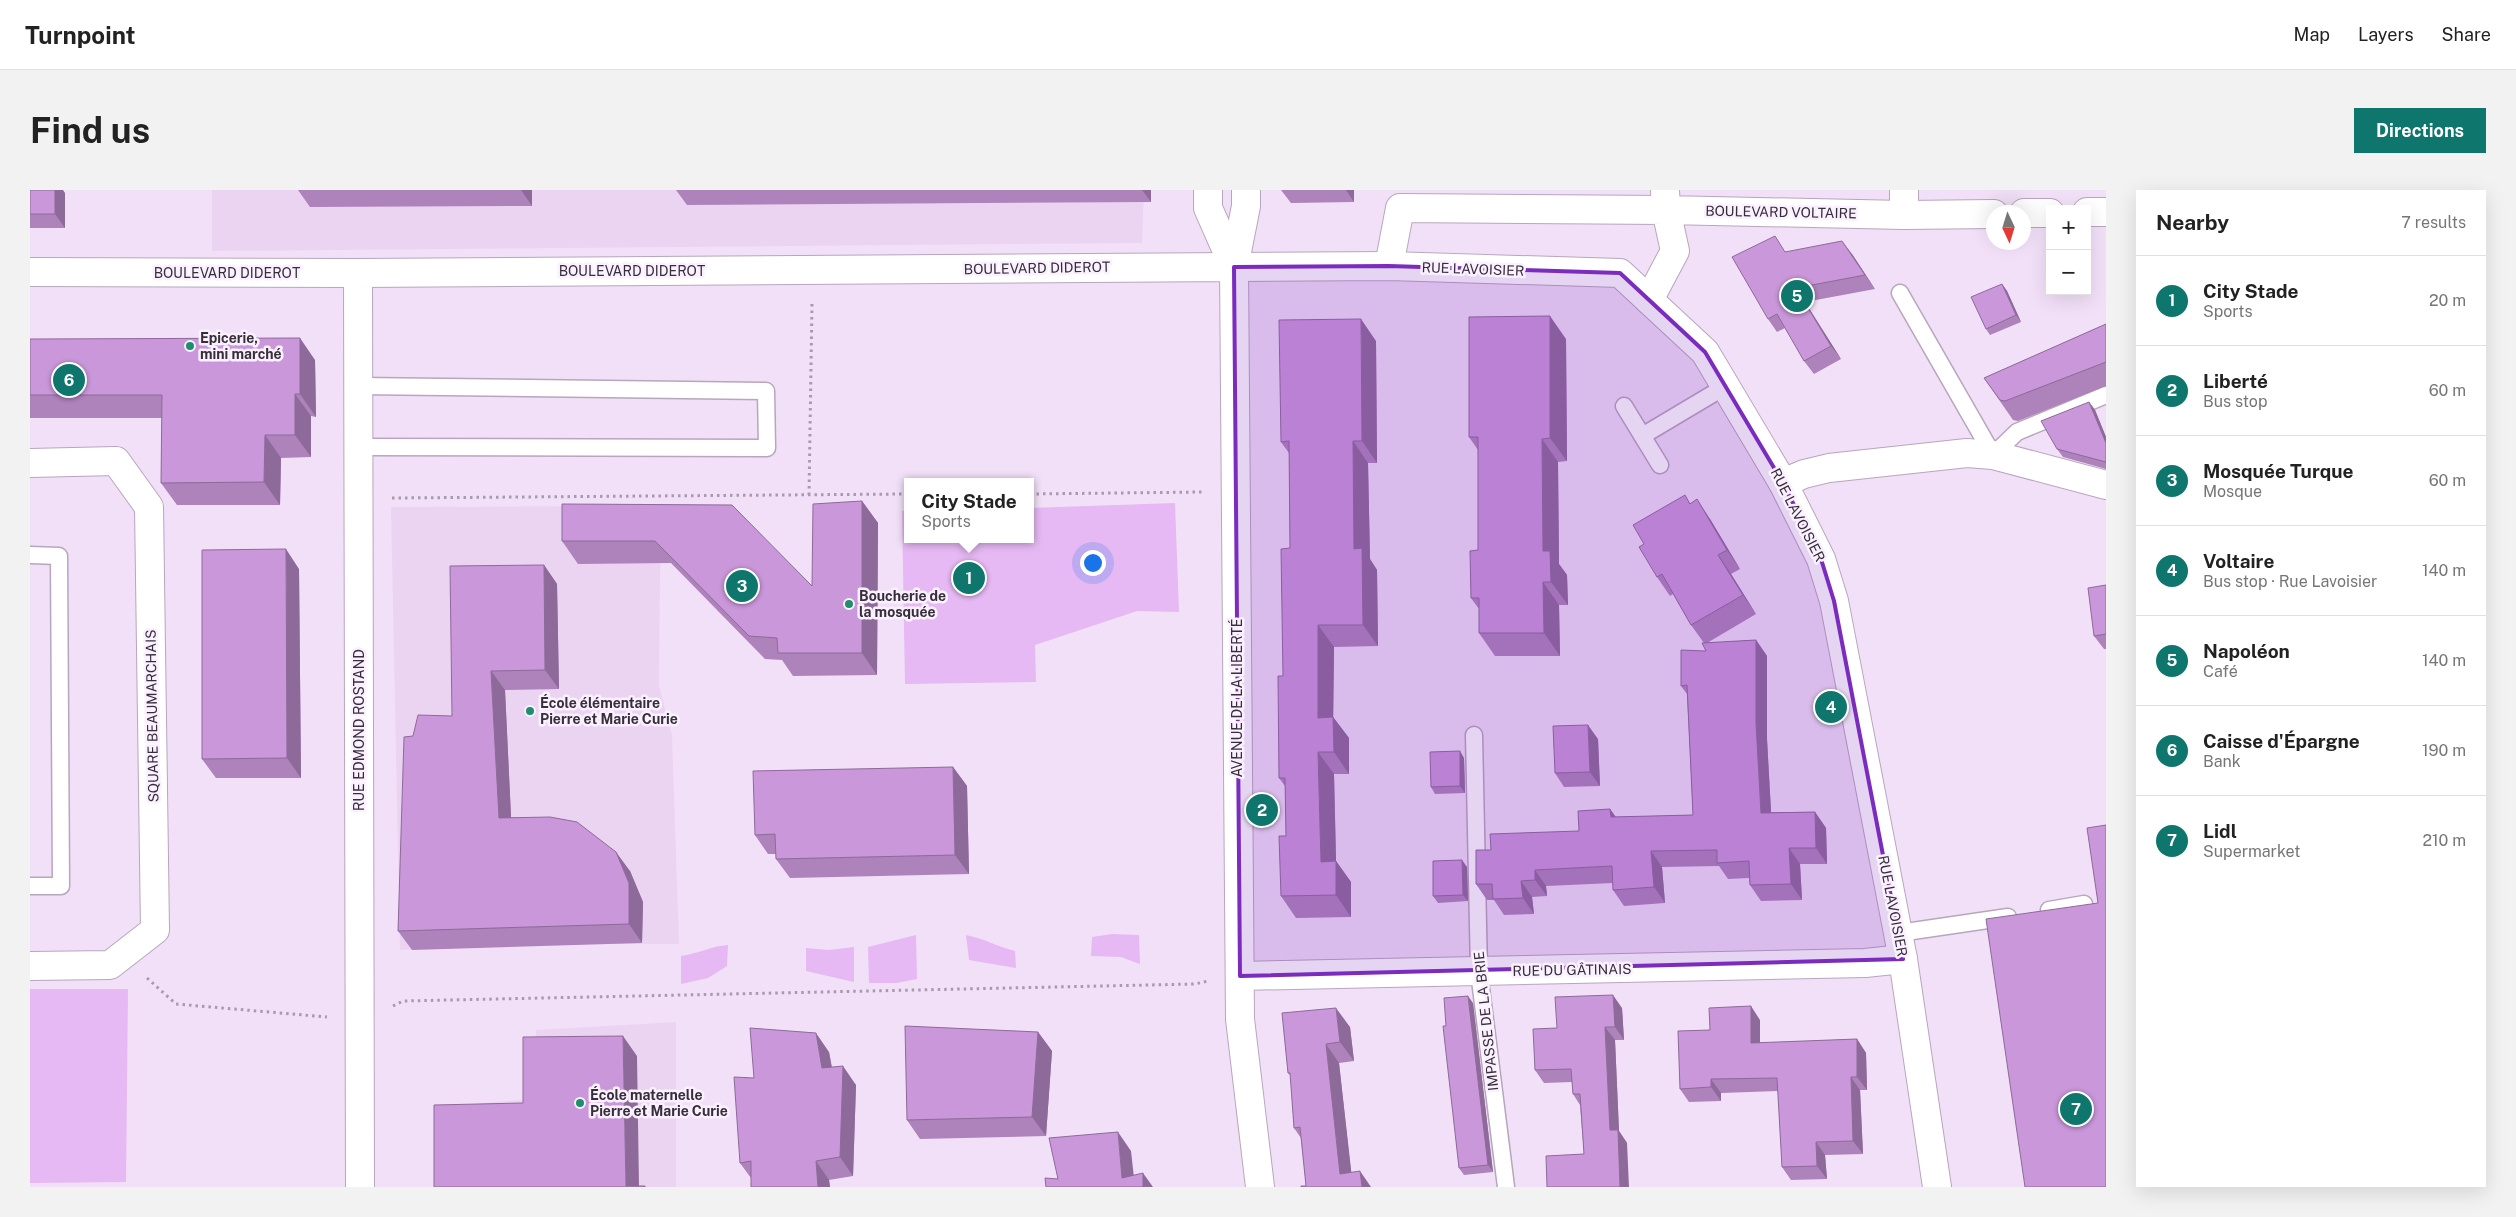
<!DOCTYPE html>
<meta charset="utf-8">
<style>
body{margin:0;font-family:"Public Sans",sans-serif;background:#f2f2f2;color:#222}
.controls{position:absolute;right:15px;top:15px;display:grid;overflow:hidden;border-radius:0px;box-shadow:0 5px 20px #0002}
.controls button{width:45px;height:45px;display:grid;place-items:center;padding:0;border:0;border-bottom:1px solid #e0e0e0;background:#fff;color:#222;font:25px sans-serif}
.compass{position:absolute;left:1956px;top:15px;width:45px;height:45px;border-radius:50%;background:#fff;box-shadow:0 5px 20px #0002;rotate:176deg}
.you{position:absolute;left:1062px;top:372px;width:18px;height:18px;margin:-12px;border:4px solid #fff;border-radius:50%;background:#1a73e8;box-shadow:0 0 0 8px #1a73e833}
.badge{display:grid;place-items:center;width:32px;height:32px;border-radius:50%;background:#0f766e;color:#fff;font-size:16px;font-weight:700}
.pin{position:absolute;translate:-50% -50%;border:2px solid #fff;box-shadow:0 1px 5px #0006}
.popup{position:absolute;left:874px;top:288px;width:130px;height:65px;box-sizing:border-box;display:grid;place-content:center;border-radius:0px;background:#fff;filter:drop-shadow(0 1px 4px #0005);font-size:16px;white-space:nowrap;color:#767676}
.popup b{font-size:19px;color:#222}
.popup::after{content:'';position:absolute;left:50%;top:100%;margin-left:-10px;border:10px solid transparent;border-top-color:#fff}
.list{margin:0;padding:0;list-style:none}
h2{display:flex;justify-content:space-between;align-items:center;height:65px;margin:0;padding:0 20px;font-size:21px}
h2 small{font-size:16px;font-weight:400;color:#767676}
.list li{display:grid;grid-template-columns:32px 1fr auto;gap:15px;align-items:center;box-sizing:border-box;height:90px;padding:0 20px;border-top:1px solid #e0e0e0}
.list b{display:block;font-size:19px;white-space:nowrap}
.list p{margin:0;font-size:16px;white-space:nowrap;color:#767676}
.list em{font-size:16px;font-style:normal;color:#767676}
.map{position:relative;flex:none;width:2076px;height:997px;overflow:hidden;border-radius:0px}
header{display:flex;align-items:center;gap:30px;box-sizing:border-box;height:70px;padding:0 25px;background:#fff;border-bottom:1px solid #e0e0e0}
header strong{font-size:24px}
nav{display:flex;gap:28px;margin-inline-start:auto;font-size:18px}
.intro{display:flex;align-items:center;justify-content:space-between;box-sizing:border-box;height:120px;padding:0 30px}
h1{margin:0;font-size:35px}
.button{padding:12px 22px;border-radius:0px;background:#0f766e;color:#fff;font-size:18px;font-weight:700}
main{display:flex;gap:30px;padding:0 30px}
aside{flex:1;background:#fff;border-radius:0px;box-shadow:0 5px 20px #0002}
.map>svg:first-child{display:block}
</style>
<header>
<strong>Turnpoint</strong>
<nav><a>Map</a><a>Layers</a><a>Share</a></nav>
</header>
<div class="intro"><h1>Find us</h1><a class="button">Directions</a></div>
<main>
<div class="map">
<svg width="2076" height="997" viewBox="0 0 2076 997">
<rect width="100%" height="100%" fill="#f2e0f8"/>
<!-- built -->
<path fill="#ebd4f2" d="M 182,0 L 1114,0 L 1112,53 L 182,61 Z
M 633,316 L 630,387 L 629,496 L 642,545 L 649,754 L 507,754 L 370,760 L 361,317 Z
M 646,832 L 646,997 L 411,997 L 409,917 L 501,909 L 506,840 Z"/>
<!-- green -->
<path fill="#e6b8f4" d="M 1145,313 L 1149,422 L 1107,421 L 1005,455 L 1006,492 L 875,494 L 872,321 L 878,320 L 878,349 L 1000,349 L 1000,318 Z
M 1082,744 L 1109,745 L 1110,774 L 1091,767 L 1061,766 L 1062,747 Z
M 886,745 L 887,789 L 866,793 L 839,793 L 838,757 Z
M 936,745 C 953,748 968,757 985,761 L 986,778 L 939,770 Z
M 698,755 L 697,776 L 678,788 L 651,794 L 651,766 C 667,764 681,756 698,755 Z
M 824,757 L 824,792 L 776,781 L 776,758 L 799,760 Z
M 0,799 L 98,799 L 96,992 L 0,993 Z"/>
<g fill="none" stroke-linecap="round" stroke-linejoin="round">
<defs>
<path id="service" d="M 1870,103 L 1963,265 L 1987,242 L 2076,205
M 328,196 L 736,201 L 737,258 L 329,257
M 1594,216 L 1630,275
M 1612,246 L 1696,196
M 0,365 L 29,366 L 31,696 L 0,696
M 1444,545 L 1449,782 L 1476,997
M 2019,720 L 2054,714
M 1869,743 L 1978,727"/>
<path id="minor" d="M 1874,0 L 1874,25
M 2057,22 L 2076,22
M 1994,23 L 2020,23
M 1359,76 L 1370,18 L 1636,20 L 1635,0
M 0,82 L 328,83 L 1204,77 L 1210,829 L 1230,997
M 328,83 L 330,997
M 1619,110 L 1645,61 L 1636,20 L 1874,25 L 1964,24
M 0,273 L 86,271 L 119,317 L 125,740 L 80,775 L 0,776
M 1753,293 L 1774,284 L 1799,278 L 1937,263 L 1963,265 L 2076,295
M 1210,786 L 1835,773 L 1873,769"/>
<path id="tertiary" d="M 1178,0 L 1178,18 L 1204,77
M 1204,77 L 1359,76 L 1590,83 L 1675,162 L 1753,293 L 1791,369 L 1804,411 L 1873,769 L 1907,997
M 1204,77 L 1216,16 L 1216,0"/>
</defs>
<!-- service casing -->
<use href="#service" stroke="#b8a6bd" stroke-width="19"/>
<!-- minor casing -->
<use href="#minor" stroke="#b8a6bd" stroke-width="30"/>
<!-- tertiary casing -->
<use href="#tertiary" stroke="#b8a6bd" stroke-width="30"/>
<!-- path -->
<path stroke="#a79aac" stroke-width="3" stroke-dasharray="2.5 4" stroke-linecap="butt" d="M 1000,304 L 1172,302
M 779,305 L 782,113
M 362,308 L 878,304
M 117,788 L 146,814 L 297,827
M 363,816 L 373,811 L 1165,794 L 1178,791"/>
<!-- service -->
<use href="#service" stroke="#fff" stroke-width="16"/>
<!-- minor -->
<use href="#minor" stroke="#fff" stroke-width="28"/>
<!-- tertiary -->
<use href="#tertiary" stroke="#fff" stroke-width="28"/>
</g>
<!-- wall -->
<path fill="#ae82bb" d="M 0,0 L 35,3 L 35,38 L 0,38 Z
M 268,0 L 502,0 L 502,16 L 280,17 Z
M 646,0 L 1121,0 L 1121,12 L 657,15 Z
M 1251,0 L 1324,0 L 1324,12 L 1261,13 Z
M 1756,62 L 1822,64 L 1845,99 L 1775,112 L 1811,169 L 1784,184 L 1774,171 L 1755,138 L 1747,142 L 1738,129 Z
M 1972,94 L 1977,101 L 1991,132 L 1960,145 L 1956,139 Z
M 2076,134 L 2076,196 L 1988,231 L 1983,230 L 1954,188 Z
M 0,149 L 285,170 L 286,227 L 281,226 L 281,267 L 251,268 L 250,315 L 147,315 L 131,293 L 132,228 L 0,228 Z
M 1536,149 L 1537,271 L 1528,272 L 1529,374 L 1537,385 L 1538,415 L 1529,415 L 1530,466 L 1465,466 L 1449,443 L 1449,419 L 1441,408 L 1448,360 L 1448,260 L 1439,247 Z
M 1346,151 L 1347,273 L 1338,273 L 1340,369 L 1347,380 L 1348,456 L 1304,457 L 1303,527 L 1319,548 L 1319,584 L 1304,584 L 1306,671 L 1321,692 L 1321,727 L 1266,728 L 1251,706 L 1256,646 L 1255,596 L 1249,588 L 1253,486 L 1260,358 L 1259,263 L 1251,252 Z
M 2059,212 L 2065,220 L 2076,247 L 2076,279 L 2033,267 L 2027,259 Z
M 832,311 L 848,333 L 847,485 L 763,486 L 752,470 L 735,469 L 641,373 L 548,374 L 532,351 L 532,314 L 782,396 Z
M 1660,313 L 1680,329 L 1710,379 L 1701,384 L 1726,424 L 1677,453 L 1726,450 L 1737,466 L 1737,549 L 1741,622 L 1785,622 L 1796,638 L 1797,674 L 1770,674 L 1772,710 L 1731,711 L 1720,695 L 1719,688 L 1698,689 L 1689,676 L 1632,677 L 1635,713 L 1594,716 L 1583,700 L 1583,693 L 1516,696 L 1517,706 L 1502,707 L 1504,724 L 1474,725 L 1464,710 L 1457,710 L 1446,694 L 1461,660 L 1549,641 L 1580,619 L 1586,627 L 1663,625 L 1657,504 L 1651,496 L 1676,461 L 1674,453 L 1661,435 L 1643,404 L 1640,406 L 1627,387 L 1614,354 Z
M 514,375 L 527,394 L 529,499 L 475,500 L 481,627 L 600,681 L 613,712 L 612,753 L 382,760 L 368,741 L 383,546 L 422,526 Z
M 269,379 L 271,588 L 186,588 L 172,569 Z
M 2076,395 L 2076,459 L 2074,459 L 2064,446 Z
M 1568,549 L 1570,596 L 1534,597 L 1525,583 Z
M 1434,568 L 1435,603 L 1405,604 L 1401,597 Z
M 923,577 L 937,596 L 939,684 L 760,688 L 746,669 L 746,664 L 738,664 L 725,645 Z
M 1437,677 L 1438,711 L 1408,713 L 1403,706 Z
M 1443,813 L 1463,982 L 1434,985 L 1429,978 L 1416,836 Z
M 1592,818 L 1594,850 L 1585,850 L 1589,941 L 1597,953 L 1554,964 L 1550,915 L 1543,904 L 1542,892 L 1514,893 L 1505,880 L 1527,838 Z
M 1252,823 L 1320,837 L 1324,871 L 1309,873 L 1321,982 L 1276,996 L 1271,948 L 1264,938 L 1261,886 L 1258,883 Z
M 1730,830 L 1730,853 L 1827,849 L 1836,863 L 1837,900 L 1830,900 L 1833,964 L 1795,965 L 1797,989 L 1761,990 L 1752,977 L 1748,901 L 1691,903 L 1691,911 L 1659,912 L 1650,899 L 1680,840 Z
M 1008,842 L 1022,861 L 1016,946 L 890,949 L 877,930 Z
M 799,862 L 802,877 L 826,895 L 823,986 L 799,990 L 800,997 L 721,997 L 721,988 L 710,973 L 724,888 Z"/>
<!-- shaded-wall -->
<path fill="#8d6a99" d="M 25,0 L 33,0 L 35,3 L 35,38 L 25,24 Z
M 491,0 L 502,0 L 502,16 Z
M 1112,0 L 1121,0 L 1121,12 Z
M 1316,0 L 1324,0 L 1324,12 Z
M 1812,51 L 1822,64 L 1845,99 L 1835,85 Z
M 1972,94 L 1977,101 L 1991,132 L 1986,125 Z
M 1766,98 L 1775,112 L 1811,169 L 1801,156 Z
M 1520,126 L 1536,149 L 1537,271 L 1520,248 Z
M 1331,129 L 1346,151 L 1347,273 L 1332,251 Z
M 270,148 L 285,170 L 286,227 L 270,204 Z
M 265,204 L 281,226 L 281,267 L 265,245 Z
M 2059,212 L 2065,220 L 2076,247 L 2076,253 Z
M 235,245 L 251,268 L 250,315 L 234,292 Z
M 1512,249 L 1528,272 L 1529,374 L 1537,385 L 1538,415 L 1521,392 L 1513,361 Z
M 1323,251 L 1338,273 L 1340,369 L 1347,380 L 1348,456 L 1333,435 L 1324,359 Z
M 1667,309 L 1680,329 L 1710,379 L 1697,360 Z
M 832,311 L 848,333 L 847,485 L 832,463 Z
M 256,359 L 269,379 L 271,588 L 257,568 Z
M 1688,365 L 1701,384 L 1726,424 L 1713,405 Z
M 514,375 L 527,394 L 529,499 L 515,480 Z
M 1513,392 L 1529,415 L 1530,466 L 1514,443 Z
M 1288,435 L 1304,457 L 1303,549 L 1288,528 Z
M 1726,450 L 1737,466 L 1737,549 L 1742,639 L 1731,623 L 1726,533 Z
M 461,481 L 475,500 L 482,647 L 469,628 Z
M 1303,527 L 1319,548 L 1319,584 L 1304,562 Z
M 1558,535 L 1568,549 L 1570,596 L 1560,582 Z
M 1430,561 L 1434,568 L 1435,603 L 1430,596 Z
M 1288,562 L 1304,584 L 1306,671 L 1321,692 L 1321,727 L 1306,705 L 1291,672 Z
M 923,577 L 937,596 L 939,684 L 925,665 Z
M 1580,619 L 1591,635 L 1581,627 Z
M 1785,622 L 1796,638 L 1797,674 L 1786,658 Z
M 1759,658 L 1770,674 L 1772,710 L 1761,694 Z
M 1621,661 L 1632,677 L 1635,713 L 1624,697 Z
M 586,662 L 600,681 L 613,712 L 612,753 L 599,734 Z
M 1432,670 L 1437,677 L 1438,711 L 1433,705 Z
M 1505,680 L 1516,696 L 1517,706 L 1505,690 Z
M 1491,691 L 1502,707 L 1504,724 L 1493,708 Z
M 1583,805 L 1592,818 L 1594,850 L 1585,837 Z
M 1438,806 L 1443,813 L 1463,982 L 1458,975 Z
M 1721,816 L 1730,830 L 1730,867 L 1721,853 Z
M 1306,818 L 1320,837 L 1324,871 L 1310,852 Z
M 1575,837 L 1585,850 L 1589,941 L 1597,953 L 1599,997 L 1590,997 L 1580,940 Z
M 1008,842 L 1022,861 L 1016,946 L 1002,927 Z
M 786,843 L 799,862 L 805,897 L 792,878 Z
M 593,846 L 607,866 L 609,997 L 596,996 Z
M 1827,849 L 1836,863 L 1837,900 L 1827,887 Z
M 1296,854 L 1309,873 L 1323,997 L 1310,984 Z
M 813,876 L 826,895 L 823,986 L 810,967 Z
M 1821,887 L 1830,900 L 1833,964 L 1823,951 Z
M 1681,889 L 1691,903 L 1691,911 L 1681,897 Z
M 1088,942 L 1101,961 L 1105,997 L 1092,988 Z
M 1786,952 L 1795,965 L 1797,989 L 1787,976 Z
M 786,971 L 799,990 L 800,997 L 788,997 Z
M 1330,981 L 1341,997 L 1332,997 Z
M 1113,983 L 1123,997 L 1113,997 Z"/>
<!-- building -->
<path fill="#ca97da" stroke="#8d6a99" d="M 0,0 L 25,0 L 25,24 L 0,24 Z
M 1745,46 L 1755,62 L 1812,51 L 1835,85 L 1766,98 L 1801,156 L 1774,171 L 1747,124 L 1738,129 L 1702,67 Z
M 1972,94 L 1986,125 L 1956,139 L 1941,107 Z
M 1520,126 L 1520,248 L 1512,249 L 1513,361 L 1520,361 L 1521,392 L 1513,392 L 1514,443 L 1449,443 L 1449,408 L 1441,408 L 1440,361 L 1448,360 L 1448,247 L 1439,247 L 1439,127 Z
M 1331,129 L 1332,251 L 1323,251 L 1324,359 L 1332,358 L 1333,435 L 1288,435 L 1288,528 L 1303,527 L 1304,562 L 1288,562 L 1291,672 L 1306,671 L 1306,705 L 1251,706 L 1249,646 L 1256,646 L 1255,588 L 1249,588 L 1248,486 L 1253,486 L 1251,359 L 1260,358 L 1259,251 L 1251,252 L 1249,130 Z
M 2076,134 L 2076,172 L 1975,211 L 1970,210 L 1954,188 Z
M 270,148 L 270,204 L 265,204 L 265,245 L 235,245 L 234,292 L 131,293 L 132,205 L 0,205 L 0,149 Z
M 2059,212 L 2076,253 L 2076,272 L 2027,259 L 2011,231 Z
M 1655,305 L 1660,314 L 1667,309 L 1697,360 L 1688,365 L 1713,405 L 1661,435 L 1632,384 L 1627,387 L 1609,357 L 1614,354 L 1603,335 Z
M 832,311 L 832,463 L 748,463 L 747,448 L 719,446 L 625,351 L 532,351 L 532,314 L 702,315 L 782,396 L 783,314 Z
M 256,359 L 257,568 L 172,569 L 172,360 Z
M 514,375 L 515,480 L 461,481 L 469,628 L 520,627 L 547,632 L 586,662 L 599,693 L 599,734 L 368,741 L 374,547 L 383,546 L 388,525 L 422,526 L 420,376 Z
M 2076,395 L 2076,444 L 2064,446 L 2058,398 Z
M 1726,450 L 1726,533 L 1731,623 L 1785,622 L 1786,658 L 1759,658 L 1761,694 L 1720,695 L 1719,671 L 1687,673 L 1687,660 L 1621,661 L 1624,697 L 1583,700 L 1582,676 L 1505,680 L 1505,690 L 1491,691 L 1493,708 L 1463,709 L 1462,694 L 1446,694 L 1446,660 L 1461,660 L 1460,644 L 1549,641 L 1548,621 L 1580,619 L 1581,627 L 1663,625 L 1657,495 L 1651,496 L 1651,460 L 1676,461 L 1672,453 Z
M 1558,535 L 1560,582 L 1525,583 L 1523,536 Z
M 1430,561 L 1430,596 L 1401,597 L 1400,562 Z
M 923,577 L 925,665 L 746,669 L 745,644 L 725,645 L 723,581 Z
M 2076,635 L 2076,997 L 1995,997 L 1956,729 L 2068,713 L 2057,638 Z
M 1432,670 L 1433,705 L 1403,706 L 1403,671 Z
M 1583,805 L 1585,837 L 1575,837 L 1580,940 L 1588,940 L 1590,997 L 1517,997 L 1516,966 L 1554,964 L 1550,904 L 1543,904 L 1541,879 L 1505,880 L 1503,839 L 1527,838 L 1525,807 Z
M 1438,806 L 1458,975 L 1429,978 L 1413,836 L 1416,836 L 1414,808 Z
M 1721,816 L 1721,853 L 1827,849 L 1827,887 L 1821,887 L 1823,951 L 1786,952 L 1787,976 L 1752,977 L 1747,888 L 1681,889 L 1681,897 L 1650,899 L 1648,841 L 1680,840 L 1679,818 Z
M 1306,818 L 1310,852 L 1296,854 L 1310,984 L 1330,981 L 1332,997 L 1271,997 L 1271,996 L 1276,996 L 1270,937 L 1264,938 L 1260,883 L 1258,883 L 1252,823 Z
M 875,836 L 1008,842 L 1002,927 L 877,930 Z
M 720,838 L 786,843 L 792,878 L 813,876 L 810,967 L 786,971 L 788,997 L 721,997 L 721,971 L 710,973 L 704,887 L 724,888 Z
M 593,846 L 596,996 L 615,996 L 615,997 L 404,997 L 404,915 L 493,913 L 493,847 Z
M 1088,942 L 1092,988 L 1113,983 L 1113,997 L 1016,997 L 1015,988 L 1028,989 L 1019,948 Z"/>
<!-- marked area -->
<path fill="#7b2cbf" fill-opacity="0.2" stroke="#7b2cbf" stroke-width="4" stroke-linejoin="round" d="M 1359,76 L 1590,83 L 1675,162 L 1753,293 L 1791,369 L 1804,411 L 1873,769 L 1210,786 L 1204,77 Z"/>
<!-- markers -->
<g fill="#1f8e6d" stroke="#fbf0ff" stroke-width="2">
<circle cx="160" cy="156" r="5"/>
<circle cx="819" cy="414" r="5"/>
<circle cx="500" cy="521" r="5"/>
<circle cx="550" cy="913" r="5"/>
</g>
<g text-anchor="middle" dominant-baseline="central" stroke-width="5" stroke-linejoin="round" paint-order="stroke">
<!-- street labels -->
<g font-size="14" fill="#362f38" stroke="#fbf0ff">
<text transform="translate(1751 22) rotate(1)">BOULEVARD VOLTAIRE</text>
<text transform="translate(1007 78) rotate(-1)">BOULEVARD DIDEROT</text>
<text transform="translate(1443 79) rotate(2)">RUE LAVOISIER</text>
<text x="602" y="81">BOULEVARD DIDEROT</text>
<text x="197" y="83">BOULEVARD DIDEROT</text>
<text transform="translate(1768 325) rotate(63)">RUE LAVOISIER</text>
<text transform="translate(1207 508) rotate(-90)">AVENUE DE LA LIBERTÉ</text>
<text transform="translate(122 526) rotate(-91)">SQUARE BEAUMARCHAIS</text>
<text transform="translate(329 540) rotate(-90)">RUE EDMOND ROSTAND</text>
<text transform="translate(1863 716) rotate(79)">RUE LAVOISIER</text>
<text transform="translate(1542 780) rotate(-1)">RUE DU GÂTINAIS</text>
<text transform="translate(1456 831) rotate(-96)">IMPASSE DE LA BRIE</text>
</g>
<!-- poi labels -->
<g font-size="14" font-weight="bold" fill="#362f38" stroke="#fbf0ff" text-anchor="start">
<text x="170" y="148">Epicerie,<tspan x="170" dy="16">mini marché</tspan></text>
<text x="829" y="406">Boucherie de<tspan x="829" dy="16">la mosquée</tspan></text>
<text x="510" y="513">École élémentaire<tspan x="510" dy="16">Pierre et Marie Curie</tspan></text>
<text x="560" y="905">École maternelle<tspan x="560" dy="16">Pierre et Marie Curie</tspan></text>
</g>
</g>
</svg>
<div class="controls">
<button>+</button>
<button>−</button>
</div>
<svg class="compass" viewBox="-18 -18 36 36"><path d="M0-13l5 13h-10z" fill="#e53935"/><path d="M0 13l5-13h-10z" fill="#767676"/></svg>
<div class="you"></div>
<div class="pin badge" style="left:939px;top:388px">1</div>
<div class="popup"><b>City Stade</b>Sports</div>
<div class="pin badge" style="left:1232px;top:620px">2</div>
<div class="pin badge" style="left:712px;top:396px">3</div>
<div class="pin badge" style="left:1801px;top:517px">4</div>
<div class="pin badge" style="left:1767px;top:106px">5</div>
<div class="pin badge" style="left:39px;top:190px">6</div>
<div class="pin badge" style="left:2046px;top:919px">7</div>
</div>
<aside>
<h2>Nearby<small>7 results</small></h2>
<ul class="list">
<li><span class="badge">1</span><div><b>City Stade</b><p>Sports</p></div><em>20 m</em></li>
<li><span class="badge">2</span><div><b>Liberté</b><p>Bus stop</p></div><em>60 m</em></li>
<li><span class="badge">3</span><div><b>Mosquée Turque</b><p>Mosque</p></div><em>60 m</em></li>
<li><span class="badge">4</span><div><b>Voltaire</b><p>Bus stop · Rue Lavoisier</p></div><em>140 m</em></li>
<li><span class="badge">5</span><div><b>Napoléon</b><p>Café</p></div><em>140 m</em></li>
<li><span class="badge">6</span><div><b>Caisse d'Épargne</b><p>Bank</p></div><em>190 m</em></li>
<li><span class="badge">7</span><div><b>Lidl</b><p>Supermarket</p></div><em>210 m</em></li>
</ul>
</aside>
</main>
